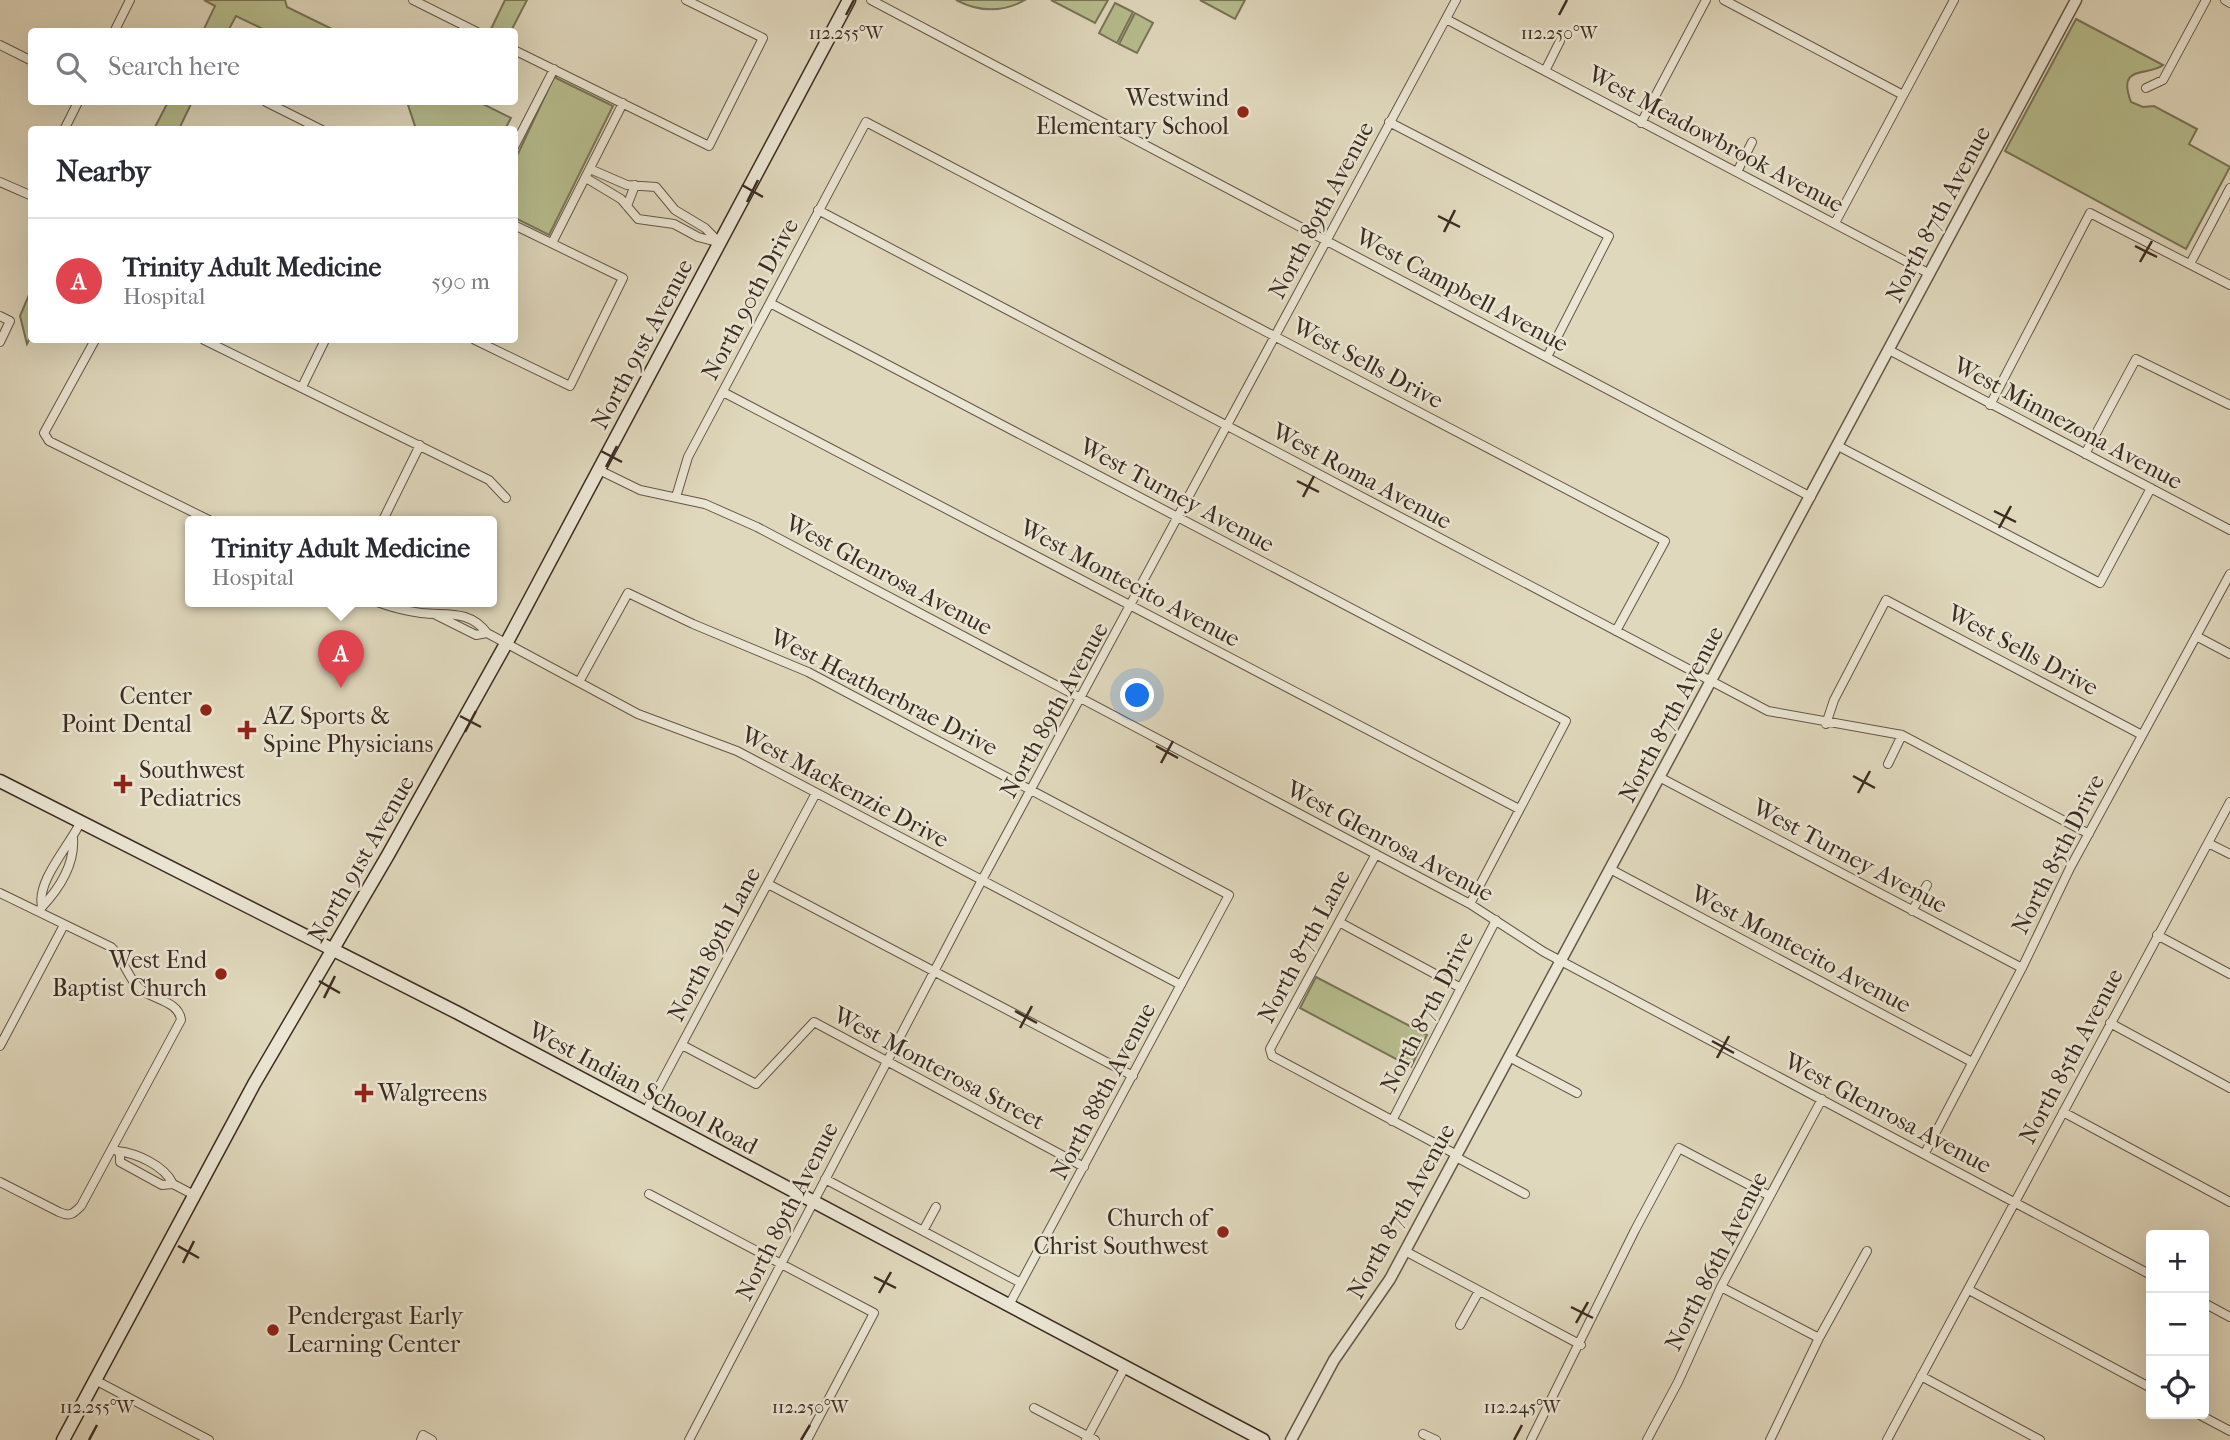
<!DOCTYPE html>
<meta charset="utf-8">
<style>
body{margin:0;font-family:"IM FELL French Canon",serif;background:#f2f2f3;color:#2b2b33}
.controls{position:absolute;right:21px;bottom:21px;display:grid;overflow:hidden;border-radius:7px;box-shadow:0 7px 28px #0002}
.controls button{width:63px;height:63px;display:grid;place-items:center;padding:0;border:0;border-bottom:2px solid #e1e1e2;background:#fff;color:#2b2b33;font:35px sans-serif}
.you{position:absolute;left:1138px;top:696px;width:24px;height:24px;margin:-18px;border:5px solid #fff;border-radius:50%;background:#1a73e8;box-shadow:0 0 0 10px #1a73e833}
.badge{display:grid;place-items:center;width:46px;height:46px;border-radius:50%;background:#1a73e8;color:#fff;font-size:23px;font-weight:700}
.pin{position:absolute;translate:-50% -58px;filter:drop-shadow(0 2px 4px #0008)}
.pin::after{content:'';position:absolute;top:37px;width:24px;height:21px;background:inherit;clip-path:polygon(0 0,100% 0,50% 100%)}
.popup{position:absolute;left:185px;top:516px;width:312px;height:91px;box-sizing:border-box;display:grid;place-content:center;border-radius:7px;background:#fff;filter:drop-shadow(0 2px 5px #0005);font-size:23px;white-space:nowrap;color:#7c7c81}
.popup b{font-size:26px;color:#2b2b33}
.popup::after{content:'';position:absolute;left:50%;top:100%;margin-left:-14px;border:14px solid transparent;border-top-color:#fff}
.list{margin:0;padding:0;list-style:none}
h2{display:flex;justify-content:space-between;align-items:center;height:91px;margin:0;padding:0 28px;font-size:30px}
h2 small{font-size:23px;font-weight:400;color:#7c7c81}
.list li{display:grid;grid-template-columns:46px 1fr auto;gap:21px;align-items:center;box-sizing:border-box;height:126px;padding:0 28px;border-top:2px solid #e1e1e2}
.list b{display:block;font-size:26px;white-space:nowrap}
.list p{margin:0;font-size:23px;white-space:nowrap;color:#7c7c81}
.list em{font-size:23px;font-style:normal;color:#7c7c81}
.icon{flex:none;width:38px;height:38px;fill:none;stroke:currentColor;stroke-width:2;stroke-linecap:round;stroke-linejoin:round}
.map{position:relative;flex:none;width:2230px;height:1440px;overflow:hidden}
.search{position:absolute;background:#fff;box-shadow:0 7px 28px #0002;left:28px;top:28px;width:490px;height:77px;display:flex;align-items:center;gap:18px;box-sizing:border-box;padding:0 24px;border-radius:7px;color:#7c7c81;font-size:26px}
.panel{position:absolute;background:#fff;box-shadow:0 7px 28px #0002;left:28px;top:126px;width:490px;height:217px;border-radius:7px}
.map>svg:first-child{display:block}
</style>
<div class="map">
<svg width="2230" height="1440" viewBox="0 0 2230 1440">
<rect width="100%" height="100%" fill="#e0d8bd"/>
<filter id="stains"><feTurbulence type="fractalNoise" baseFrequency=".00286" numOctaves="4"/><feColorMatrix values="0 0 0 0 .2 0 0 0 0 .09 0 0 0 0 .02 0 0 0 .5 -.17"/></filter>
<radialGradient id="worn" r=".72"><stop offset=".6" stop-color="#630" stop-opacity="0"/><stop offset="1" stop-color="#630" stop-opacity=".3"/></radialGradient>
<!-- green -->
<path fill="#b7bd8e" stroke="#797458" stroke-width="2" d="M 204,0 L 285,0 L 287,7 L 336,31 L 267,31 L 236,16 L 228,31 L 203,31 L 215,6 Z
M 505,0 L 527,0 L 511,31 L 490,31 Z
M 956,0 L 1025,0 C 1002,13 979,12 956,0 Z
M 1051,0 L 1108,0 L 1095,23 Z
M 1200,0 L 1245,0 L 1235,19 Z
M 1115,3 L 1133,12 L 1117,43 L 1099,33 Z
M 1135,13 L 1153,23 L 1137,53 L 1119,44 Z
M 2076,19 L 2163,65 C 2149,77 2116,63 2131,102 L 2143,107 L 2154,106 L 2197,129 L 2189,144 L 2230,167 L 2186,249 L 2005,151 Z
M 554,77 L 613,106 L 549,235 L 515,218 L 515,160 Z
M 168,102 L 192,102 L 179,129 L 154,129 Z
M 407,102 L 479,102 L 511,118 L 505,129 L 416,129 Z
M 31,290 L 31,336 L 27,344 L 20,316 Z
M 1316,977 L 1427,1035 L 1411,1067 L 1300,1008 Z"/>
<g fill="none" stroke-linecap="round" stroke-linejoin="round">
<defs>
<path id="minor" d="M 413,0 L 477,32
M 871,0 L 1811,497
M 1724,0 L 1903,95
M 2225,0 L 2230,3
M 1446,19 L 1930,274
M 114,32 L 130,0
M 0,45 L 32,61
M 514,50 L 709,146 L 763,38 L 686,0
M 1545,71 L 1560,41
M 2146,88 L 2163,80 L 2206,0
M 266,102 L 322,130
M 1389,122 L 1609,236 L 1547,357
M 1641,123 L 1706,0
M 64,130 L 78,102
M 514,147 L 554,69
M 590,169 L 627,185 L 656,187 L 675,210 L 705,228 L 720,243
M 1737,172 L 1752,142
M 586,178 L 621,199 L 638,219 L 674,224 L 698,237 L 717,242
M 0,182 L 32,196
M 627,206 L 635,185
M 818,210 L 1768,711 L 1902,735 L 2089,834
M 1835,223 L 1954,0
M 552,243 L 623,103
M 2190,264 L 2230,188
M 770,303 L 1566,721 L 1470,904
M 0,316 L 10,321 L 0,342
M 95,340 L 44,433 L 49,441 L 213,522
M 204,340 L 489,480 L 506,498
M 475,340 L 570,386 L 623,278 L 514,225
M 1889,350 L 2230,530
M 302,387 L 325,340
M 723,392 L 1519,809
M 1990,405 L 2090,213 L 2230,285
M 1838,446 L 2100,583 L 2151,488
M 2085,454 L 2136,359 L 2230,405
M 599,470 L 640,490 L 705,504 L 757,527 L 1470,904 L 1544,952 L 2151,1275
M 676,497 L 688,457 L 866,122 L 1665,541 L 1616,631
M 382,522 L 420,445
M 377,602 C 391,607 406,611 421,613 C 446,616 469,609 487,633 L 638,714 L 737,751 L 1181,985
M 434,614 L 476,635 L 487,633
M 2196,636 L 2230,654
M 579,682 L 628,593 L 693,624 L 808,672 L 1229,895 L 1009,1305
M 1826,724 L 1834,700 L 1886,600 L 2142,735
M 1888,764 L 1902,735
M 1661,778 L 2022,968
M 2208,843 L 2230,854
M 1376,854 L 1270,1049 L 1272,1056 L 1457,1155
M 1612,870 L 1972,1062
M 768,884 L 1133,1076
M 0,893 L 111,947 C 125,960 128,981 143,991 C 156,1000 179,1002 181,1020 L 81,1206 C 73,1214 70,1217 59,1212 L 0,1182
M 42,906 C 36,881 71,844 81,821
M 41,908 C 59,889 75,865 73,838
M 1912,911 L 1927,885
M 1339,922 L 1461,988
M 2157,935 L 2230,974
M 2110,1023 L 2230,1088
M 682,1045 L 756,1084 L 814,1022 L 1084,1167
M 0,1046 L 64,925
M 1509,1057 L 1577,1093
M 2063,1112 L 2230,1202
M 645,1113 L 816,793
M 1392,1121 L 1496,920
M 117,1151 C 136,1153 164,1165 173,1184
M 120,1153 L 120,1162 L 162,1185 L 173,1184 L 194,1195
M 1925,1153 L 2022,968 L 2070,868 L 2230,574
M 1456,1157 L 1525,1194
M 825,1179 L 1021,1283
M 649,1194 L 874,1313 L 807,1440
M 923,1231 L 936,1207
M 1405,1251 L 1581,1345
M 1721,1287 L 1819,1338
M 1969,1290 L 2151,1388
M 2204,1303 L 2230,1317
M 1460,1325 L 1479,1291
M 1921,1376 L 2040,1440
M 95,1380 L 209,1440
M 1034,1408 L 1095,1440
M 2198,1414 L 2230,1431
M 1423,1434 L 1436,1440
M 421,1440 L 423,1435 L 432,1440
M 689,1440 L 982,880 L 1456,0
M 1086,1440 L 1125,1367
M 1531,1440 L 1635,1230 L 1679,1148 L 1770,1196
M 1647,1440 L 1678,1382 L 1721,1287 L 1822,1099
M 1770,1440 L 1819,1338 L 1867,1251
M 1887,1440 L 2230,802"/>
<path id="tertiary" d="M 1291,1440 L 1334,1360 L 1390,1279 L 2076,0"/>
<path id="secondary" d="M 0,781 L 458,1013 L 1263,1440
M 63,1440 L 254,1084 L 388,855 L 507,642 L 849,0"/>
</defs>
<!-- minor casing -->
<use href="#minor" stroke="#645648" stroke-width="10"/>
<!-- tertiary casing -->
<use href="#tertiary" stroke="#645648" stroke-width="13"/>
<!-- secondary casing -->
<use href="#secondary" stroke="#3b2b21" stroke-width="15"/>
<!-- minor -->
<use href="#minor" stroke="#ebe6d4" stroke-width="8"/>
<!-- tertiary -->
<use href="#tertiary" stroke="#ebe6d4" stroke-width="10"/>
<!-- secondary -->
<use href="#secondary" stroke="#ebe6d4" stroke-width="12"/>
</g>
<!-- ticks -->
<path fill="none" stroke="#3b2b21" stroke-width="2.5" d="M 846,15 L 854,0M 1559,15 L 1567,0M 742,185 L 763,197M 747,202 L 758,180M 1438,216 L 1460,227M 1444,232 L 1455,210M 2135,246 L 2157,257M 2140,262 L 2152,241M 601,451 L 622,462M 606,467 L 617,446M 1297,481 L 1319,492M 1303,497 L 1314,476M 1994,511 L 2016,522M 1999,528 L 2011,506M 460,716 L 481,727M 465,732 L 476,711M 1156,746 L 1178,758M 1161,763 L 1173,741M 1853,776 L 1875,788M 1858,793 L 1870,771M 319,981 L 340,993M 324,998 L 335,976M 1015,1011 L 1037,1023M 1020,1028 L 1032,1006M 1712,1041 L 1734,1053M 1717,1058 L 1729,1036M 178,1246 L 199,1258M 183,1263 L 194,1241M 874,1277 L 896,1288M 879,1293 L 891,1272M 1571,1307 L 1593,1318M 1576,1323 L 1588,1302M 89,1440 L 97,1425M 801,1440 L 810,1425M 1514,1440 L 1522,1425"/>
<!-- markers -->
<g fill="#8f2418" stroke="#ebe6d4" stroke-width="2.5">
<circle cx="1243" cy="112" r="7"/>
<circle cx="206" cy="710" r="7"/>
<path d="M243.5 719.5h7v7h7v7h-7v7h-7v-7h-7v-7h7z"/>
<path d="M119.5 773.5h7v7h7v7h-7v7h-7v-7h-7v-7h7z"/>
<circle cx="221" cy="974" r="7"/>
<path d="M360.5 1082.5h7v7h7v7h-7v7h-7v-7h-7v-7h7z"/>
<circle cx="1223" cy="1232" r="7"/>
<circle cx="273" cy="1330" r="7"/>
</g>
<g text-anchor="middle" dominant-baseline="central" stroke-width="5" stroke-linejoin="round" paint-order="stroke">
<!-- poi labels -->
<g font-size="24" fill="#3b2b21" stroke="#ebe6d4" text-anchor="end">
<text x="1229" y="98">Westwind<tspan x="1229" dy="28">Elementary School</tspan></text>
<text x="192" y="696">Center<tspan x="192" dy="28">Point Dental</tspan></text>
<text x="263" y="716" text-anchor="start">AZ Sports &amp;<tspan x="263" dy="28">Spine Physicians</tspan></text>
<text x="139" y="770" text-anchor="start">Southwest<tspan x="139" dy="28">Pediatrics</tspan></text>
<text x="207" y="960">West End<tspan x="207" dy="28">Baptist Church</tspan></text>
<text x="378" y="1093" text-anchor="start">Walgreens</text>
<text x="1209" y="1218">Church of<tspan x="1209" dy="28">Christ Southwest</tspan></text>
<text x="287" y="1316" text-anchor="start">Pendergast Early<tspan x="287" dy="28">Learning Center</tspan></text>
</g>
<!-- street labels -->
<g font-size="24" fill="#3b2b21" stroke="#ebe6d4">
<text transform="translate(1716 139) rotate(28)">West Meadowbrook Avenue</text>
<text transform="translate(1321 210) rotate(-62)">North 89th Avenue</text>
<text transform="translate(1938 214) rotate(-62)">North 87th Avenue</text>
<text transform="translate(1462 290) rotate(28)">West Campbell Avenue</text>
<text transform="translate(750 299) rotate(-62)">North 90th Drive</text>
<text transform="translate(642 344) rotate(-62)">North 91st Avenue</text>
<text transform="translate(1368 363) rotate(28)">West Sells Drive</text>
<text transform="translate(2068 423) rotate(28)">West Minnezona Avenue</text>
<text transform="translate(1362 476) rotate(28)">West Roma Avenue</text>
<text transform="translate(1177 495) rotate(28)">West Turney Avenue</text>
<text transform="translate(889 575) rotate(28)">West Glenrosa Avenue</text>
<text transform="translate(1130 583) rotate(28)">West Montecito Avenue</text>
<text transform="translate(2023 650) rotate(28)">West Sells Drive</text>
<text transform="translate(884 692) rotate(27)">West Heatherbrae Drive</text>
<text transform="translate(1054 710) rotate(-61)">North 89th Avenue</text>
<text transform="translate(1671 714) rotate(-62)">North 87th Avenue</text>
<text transform="translate(845 787) rotate(28)">West Mackenzie Drive</text>
<text transform="translate(1390 841) rotate(28)">West Glenrosa Avenue</text>
<text transform="translate(2058 854) rotate(-63)">North 85th Drive</text>
<text transform="translate(1850 856) rotate(28)">West Turney Avenue</text>
<text transform="translate(361 859) rotate(-60)">North 91st Avenue</text>
<text transform="translate(714 944) rotate(-62)">North 89th Lane</text>
<text transform="translate(1304 946) rotate(-62)">North 87th Lane</text>
<text transform="translate(1801 949) rotate(28)">West Montecito Avenue</text>
<text transform="translate(1427 1012) rotate(-63)">North 87th Drive</text>
<text transform="translate(2071 1056) rotate(-62)">North 85th Avenue</text>
<text transform="translate(939 1068) rotate(28)">West Monterosa Street</text>
<text transform="translate(643 1088) rotate(28)">West Indian School Road</text>
<text transform="translate(1103 1091) rotate(-62)">North 88th Avenue</text>
<text transform="translate(1888 1113) rotate(28)">West Glenrosa Avenue</text>
<text transform="translate(787 1211) rotate(-63)">North 89th Avenue</text>
<text transform="translate(1401 1211) rotate(-61)">North 87th Avenue</text>
<text transform="translate(1716 1261) rotate(-63)">North 86th Avenue</text>
</g>
</g>
<g font-size="18" text-anchor="middle" fill="#3b2b21" stroke="#ebe6d4" stroke-width="5" stroke-linejoin="round" paint-order="stroke">
<text x="846" y="39">112.255°W</text>
<text x="1559" y="39">112.250°W</text>
<text x="97" y="1413">112.255°W</text>
<text x="810" y="1413">112.250°W</text>
<text x="1522" y="1413">112.245°W</text>
</g>
<rect width="100%" height="100%" filter="url(#stains)"/>
<rect width="100%" height="100%" fill="url(#worn)"/>
</svg>
<div class="controls">
<button>+</button>
<button>−</button>
<button><svg class="icon" aria-label="locate" viewBox="0 0 24 24"><circle cx="12" cy="12" r="6"/><path d="M12 2v4M12 18v4M2 12h4M18 12h4"/></svg></button>
</div>
<div class="you"></div>
<div class="pin badge" style="left:341px;top:688px;background:#e0444e">A</div>
<div class="popup"><b>Trinity Adult Medicine</b>Hospital</div>
<div class="search"><svg class="icon" aria-label="search" viewBox="0 0 24 24"><circle cx="10" cy="10" r="6"/><path d="M15 15l6 6"/></svg>Search here</div>
<section class="panel">
<h2>Nearby<small></small></h2>
<ul class="list">
<li><span class="badge" style="background:#e0444e">A</span><div><b>Trinity Adult Medicine</b><p>Hospital</p></div><em>590 m</em></li>
</ul>
</section>
</div>
